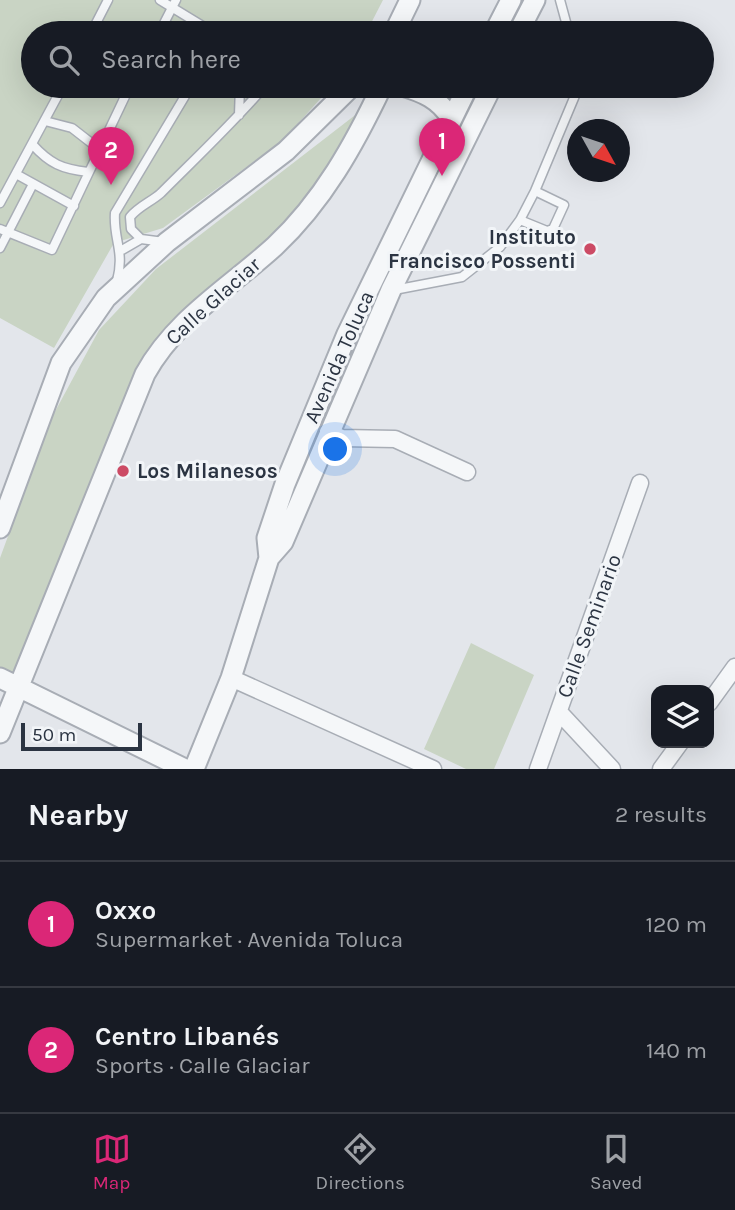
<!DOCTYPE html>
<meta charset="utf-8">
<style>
body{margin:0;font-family:Karla,sans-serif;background:#242831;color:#f1f3f6}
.controls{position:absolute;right:21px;bottom:21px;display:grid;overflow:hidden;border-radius:14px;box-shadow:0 7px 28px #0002}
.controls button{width:63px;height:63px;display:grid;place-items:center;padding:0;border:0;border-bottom:2px solid #363941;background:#171b24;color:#f1f3f6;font:35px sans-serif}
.compass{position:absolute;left:567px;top:119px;width:63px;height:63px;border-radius:50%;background:#171b24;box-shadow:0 7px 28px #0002;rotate:130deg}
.scale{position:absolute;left:21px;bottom:18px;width:121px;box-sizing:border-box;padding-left:7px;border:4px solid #2b3442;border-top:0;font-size:19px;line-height:24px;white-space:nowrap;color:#2b3442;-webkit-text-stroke:5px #f2f5f8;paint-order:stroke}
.you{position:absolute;left:336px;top:450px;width:24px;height:24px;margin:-18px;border:5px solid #fff;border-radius:50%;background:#1a73e8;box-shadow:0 0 0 10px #1a73e833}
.badge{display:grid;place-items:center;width:46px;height:46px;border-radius:50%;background:#db2777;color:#fff;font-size:23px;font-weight:700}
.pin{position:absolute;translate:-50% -58px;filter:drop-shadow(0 2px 4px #0008)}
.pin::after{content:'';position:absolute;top:37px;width:24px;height:21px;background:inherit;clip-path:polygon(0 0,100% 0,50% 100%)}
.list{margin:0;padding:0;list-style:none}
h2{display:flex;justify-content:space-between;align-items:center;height:91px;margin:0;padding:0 28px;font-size:30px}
h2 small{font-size:23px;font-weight:400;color:#9ea1a6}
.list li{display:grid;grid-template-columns:46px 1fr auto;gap:21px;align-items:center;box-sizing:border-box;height:126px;padding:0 28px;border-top:2px solid #363941}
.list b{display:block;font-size:26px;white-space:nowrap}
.list p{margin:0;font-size:23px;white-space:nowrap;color:#9ea1a6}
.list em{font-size:23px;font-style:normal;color:#9ea1a6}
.icon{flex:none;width:38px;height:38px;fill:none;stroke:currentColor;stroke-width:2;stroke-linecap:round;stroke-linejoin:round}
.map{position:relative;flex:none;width:735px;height:769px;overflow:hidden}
.search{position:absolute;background:#171b24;box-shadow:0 7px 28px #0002;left:21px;right:21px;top:21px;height:77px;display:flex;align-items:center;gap:18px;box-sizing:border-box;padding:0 24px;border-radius:38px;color:#9ea1a6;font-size:26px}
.sheet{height:343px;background:#171b24}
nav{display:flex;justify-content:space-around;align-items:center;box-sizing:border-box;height:98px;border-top:2px solid #363941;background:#171b24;font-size:19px;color:#9ea1a6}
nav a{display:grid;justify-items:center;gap:4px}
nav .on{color:#db2777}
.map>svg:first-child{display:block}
</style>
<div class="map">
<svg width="735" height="769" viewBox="0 0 735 769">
<rect width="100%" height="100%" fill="#e3e6eb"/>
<!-- green -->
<path fill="#c9d4c4" d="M 0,0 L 383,0 L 366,33 L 33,33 L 33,86 L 332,86 L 282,141 L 163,228 L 114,243 L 54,348 L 0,318 Z
M 363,109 L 296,214 L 212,287 L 144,361 L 17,675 L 0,669 L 0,558 L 51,419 L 99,330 L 156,269 Z
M 471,643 L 534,675 L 494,769 L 466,769 L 424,749 Z"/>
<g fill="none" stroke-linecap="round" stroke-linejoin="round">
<defs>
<path id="service" d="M 160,0 L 214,33
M 560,0 L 569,33
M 91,33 L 108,0
M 159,33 L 176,0
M 239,115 L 240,86
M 45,121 L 72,128 L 99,149
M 32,144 C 50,164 62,169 88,172
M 16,174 L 74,206
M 0,203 L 63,86
M 520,220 L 547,231 L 553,229 L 564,205 L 535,191
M 0,229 L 52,250 L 130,86
M 164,242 L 141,239 L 131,229 L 130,217 C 139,206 151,202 161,193 C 196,158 232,124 265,86
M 0,248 L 33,184
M 122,250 L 141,239
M 117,281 C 125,251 113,239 115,213 L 191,86
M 394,290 L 462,277 L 500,247 L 520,220 L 535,191 L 579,86"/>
<path id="minor" d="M 328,432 L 342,438 L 395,439 L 467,472
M 231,678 L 433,769
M 709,703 L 735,667
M 559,712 L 612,769
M 538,769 L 640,483
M 661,769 L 680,743"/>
<path id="tertiary" d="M 394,33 L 410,0
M 494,33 L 511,0
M 518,33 L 535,0
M 402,86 C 423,92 439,99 451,118
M 0,528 L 61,363 L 106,298 L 167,242 L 286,151 L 352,86
M 269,558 L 267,538 L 285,484 L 347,334 L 468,86
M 0,678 L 185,769
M 0,733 L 145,374 C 176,318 229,288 275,246 C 323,201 354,145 382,86
M 194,769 L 231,678 L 269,558 L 283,542 L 391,290 L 492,86"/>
</defs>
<!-- service casing -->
<use href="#service" stroke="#a8adb5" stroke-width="11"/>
<!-- minor casing -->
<use href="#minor" stroke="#a8adb5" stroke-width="19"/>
<!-- tertiary casing -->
<use href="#tertiary" stroke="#a8adb5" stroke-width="23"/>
<!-- service -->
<use href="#service" stroke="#f5f7f9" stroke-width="8"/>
<!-- minor -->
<use href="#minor" stroke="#f5f7f9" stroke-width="16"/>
<!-- tertiary -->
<use href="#tertiary" stroke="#f5f7f9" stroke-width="19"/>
</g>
<!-- markers -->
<g fill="#cc4b65" stroke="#f2f5f8" stroke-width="2.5">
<circle cx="590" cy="249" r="7"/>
<circle cx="123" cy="471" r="7"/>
</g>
<g text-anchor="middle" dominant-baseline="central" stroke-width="6" stroke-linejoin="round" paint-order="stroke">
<!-- poi labels -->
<g font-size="21" font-weight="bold" fill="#2b3442" stroke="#f2f5f8" text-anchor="end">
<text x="576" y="237">Instituto<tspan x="576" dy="24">Francisco Possenti</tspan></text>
<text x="137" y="471" text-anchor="start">Los Milanesos</text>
</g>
<!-- street labels -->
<g font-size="21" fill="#2b3442" stroke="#f2f5f8">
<text transform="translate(213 301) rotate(-42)">Calle Glaciar</text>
<text transform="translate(339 357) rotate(-66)">Avenida Toluca</text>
<text transform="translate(589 626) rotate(-70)">Calle Seminario</text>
</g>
</g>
</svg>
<div class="controls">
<button><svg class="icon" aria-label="layers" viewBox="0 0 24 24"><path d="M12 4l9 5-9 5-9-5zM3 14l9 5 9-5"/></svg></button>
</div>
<svg class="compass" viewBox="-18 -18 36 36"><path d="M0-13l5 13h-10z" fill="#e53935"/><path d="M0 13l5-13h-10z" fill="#9ea1a6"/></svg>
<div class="scale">50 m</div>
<div class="you"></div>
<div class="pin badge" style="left:442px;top:176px">1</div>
<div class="pin badge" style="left:111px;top:185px">2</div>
<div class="search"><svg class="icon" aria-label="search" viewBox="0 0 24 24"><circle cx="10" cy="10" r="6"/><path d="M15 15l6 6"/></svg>Search here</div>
</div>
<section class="sheet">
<h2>Nearby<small>2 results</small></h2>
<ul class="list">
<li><span class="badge">1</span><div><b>Oxxo</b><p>Supermarket · Avenida Toluca</p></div><em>120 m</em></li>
<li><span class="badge">2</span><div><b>Centro Libanés</b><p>Sports · Calle Glaciar</p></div><em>140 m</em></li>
</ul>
</section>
<nav>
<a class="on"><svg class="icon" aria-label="map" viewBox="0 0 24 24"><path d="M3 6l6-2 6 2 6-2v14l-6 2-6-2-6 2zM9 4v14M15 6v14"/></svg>Map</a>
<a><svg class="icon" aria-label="directions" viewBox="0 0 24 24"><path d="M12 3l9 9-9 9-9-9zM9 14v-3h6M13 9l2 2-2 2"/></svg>Directions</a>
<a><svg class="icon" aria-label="saved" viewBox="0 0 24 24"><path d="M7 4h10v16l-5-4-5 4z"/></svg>Saved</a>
</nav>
